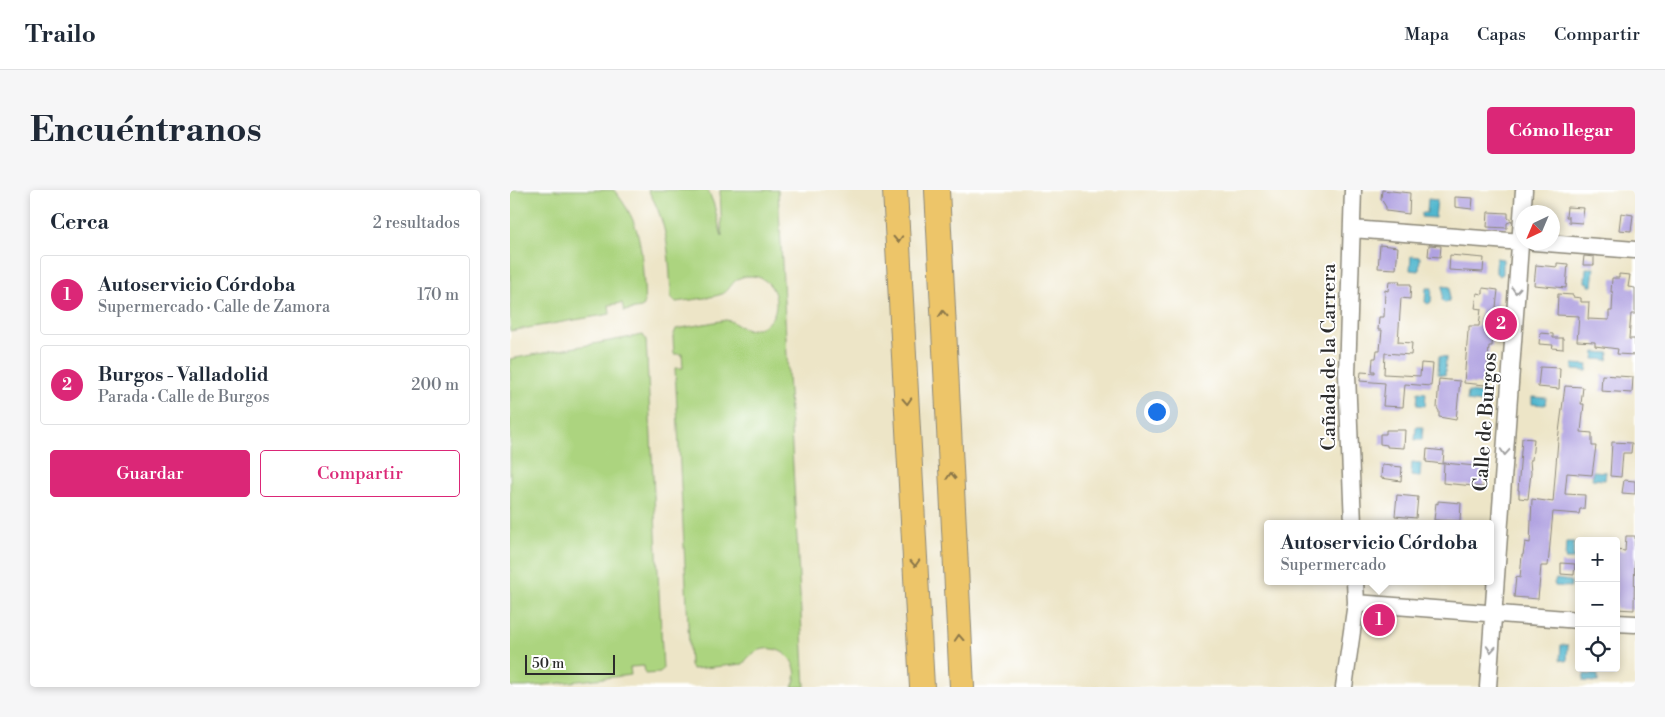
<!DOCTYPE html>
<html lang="es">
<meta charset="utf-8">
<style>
body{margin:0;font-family:"Libre Bodoni",serif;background:#f6f6f7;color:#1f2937}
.controls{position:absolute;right:15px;bottom:15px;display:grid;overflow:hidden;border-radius:5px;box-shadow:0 2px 8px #0003}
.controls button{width:45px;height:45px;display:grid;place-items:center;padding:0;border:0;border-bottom:1px solid #e0e1e3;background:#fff;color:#1f2937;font:25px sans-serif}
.compass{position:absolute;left:1005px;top:15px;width:45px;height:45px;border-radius:50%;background:#fff;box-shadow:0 2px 8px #0003;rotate:224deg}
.scale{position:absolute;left:15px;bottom:12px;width:90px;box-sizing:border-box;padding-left:5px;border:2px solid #2b2b2b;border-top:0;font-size:14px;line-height:18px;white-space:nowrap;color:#2b2b2b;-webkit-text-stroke:4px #fff;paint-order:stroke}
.you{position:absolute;left:646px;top:221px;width:18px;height:18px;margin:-12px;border:4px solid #fff;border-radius:50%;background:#1a73e8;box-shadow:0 0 0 8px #1a73e833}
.badge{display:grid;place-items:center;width:32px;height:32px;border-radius:50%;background:#db2777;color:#fff;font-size:16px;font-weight:700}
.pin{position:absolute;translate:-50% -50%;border:2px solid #fff;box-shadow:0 1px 5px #0006}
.popup{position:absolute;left:754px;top:330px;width:230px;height:65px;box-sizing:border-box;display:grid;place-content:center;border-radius:5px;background:#fff;filter:drop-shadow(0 1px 4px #0005);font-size:16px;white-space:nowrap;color:#747a83}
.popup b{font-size:19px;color:#1f2937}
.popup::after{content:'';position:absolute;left:50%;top:100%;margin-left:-10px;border:10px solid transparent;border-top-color:#fff}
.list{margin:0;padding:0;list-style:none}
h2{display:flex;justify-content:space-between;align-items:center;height:65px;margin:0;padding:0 20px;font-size:21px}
h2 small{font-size:16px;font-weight:400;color:#747a83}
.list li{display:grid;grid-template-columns:32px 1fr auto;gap:15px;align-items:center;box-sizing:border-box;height:80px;margin:0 10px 10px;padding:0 10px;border:1px solid #e0e1e3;border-radius:5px}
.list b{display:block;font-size:19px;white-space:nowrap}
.list p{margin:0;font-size:16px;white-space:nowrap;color:#747a83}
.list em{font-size:16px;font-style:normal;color:#747a83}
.actions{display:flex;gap:10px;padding:15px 20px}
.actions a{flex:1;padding:11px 0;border:1px solid #db2777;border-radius:5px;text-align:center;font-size:18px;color:#db2777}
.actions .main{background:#db2777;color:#fff}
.icon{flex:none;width:28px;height:28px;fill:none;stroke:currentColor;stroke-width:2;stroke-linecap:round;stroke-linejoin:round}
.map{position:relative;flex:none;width:1125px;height:497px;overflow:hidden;border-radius:5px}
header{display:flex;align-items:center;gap:30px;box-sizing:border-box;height:70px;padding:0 25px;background:#fff;border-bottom:1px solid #e0e1e3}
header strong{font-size:24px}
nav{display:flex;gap:28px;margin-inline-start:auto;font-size:18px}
.intro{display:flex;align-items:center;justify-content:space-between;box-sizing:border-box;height:120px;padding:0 30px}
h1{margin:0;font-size:35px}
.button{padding:12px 22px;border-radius:5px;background:#db2777;color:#fff;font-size:18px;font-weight:700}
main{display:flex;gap:30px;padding:0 30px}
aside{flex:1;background:#fff;border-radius:5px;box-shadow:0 2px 8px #0003}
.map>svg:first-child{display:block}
</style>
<header>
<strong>Trailo</strong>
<nav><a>Mapa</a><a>Capas</a><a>Compartir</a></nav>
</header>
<div class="intro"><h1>Encuéntranos</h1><a class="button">Cómo llegar</a></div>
<main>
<aside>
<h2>Cerca<small>2 resultados</small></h2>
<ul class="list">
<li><span class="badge">1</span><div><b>Autoservicio Córdoba</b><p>Supermercado · Calle de Zamora</p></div><em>170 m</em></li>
<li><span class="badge">2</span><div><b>Burgos - Valladolid</b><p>Parada · Calle de Burgos</p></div><em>200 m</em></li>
</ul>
<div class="actions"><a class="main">Guardar</a><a>Compartir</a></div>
</aside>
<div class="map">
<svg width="1125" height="497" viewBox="0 0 1125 497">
<rect width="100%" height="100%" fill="#fff"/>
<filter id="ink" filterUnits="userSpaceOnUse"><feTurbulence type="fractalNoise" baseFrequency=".02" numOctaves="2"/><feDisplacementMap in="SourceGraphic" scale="10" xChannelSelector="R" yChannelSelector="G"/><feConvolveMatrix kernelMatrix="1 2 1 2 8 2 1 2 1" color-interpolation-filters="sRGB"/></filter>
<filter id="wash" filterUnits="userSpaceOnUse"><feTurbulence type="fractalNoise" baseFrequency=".0096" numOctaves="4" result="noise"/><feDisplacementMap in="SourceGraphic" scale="20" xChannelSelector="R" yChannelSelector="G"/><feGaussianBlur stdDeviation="1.12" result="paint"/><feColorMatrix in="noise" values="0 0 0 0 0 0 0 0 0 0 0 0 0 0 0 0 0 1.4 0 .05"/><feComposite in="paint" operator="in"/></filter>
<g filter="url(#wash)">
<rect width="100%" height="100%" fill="#ede5c7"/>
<!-- green -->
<path fill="#acd47f" stroke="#6c8055" d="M 0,0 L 104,0 C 127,29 131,48 133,84 C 134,95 135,105 134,116 L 131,118 L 114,121 L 112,113 L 99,115 L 100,124 L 0,141 Z
M 138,0 L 198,0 L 204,15 L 212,47 L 210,0 L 268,0 L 295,497 L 282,497 C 298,469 256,440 233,474 L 184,479 L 181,478 L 180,474 L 165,178 L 173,178 L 172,164 L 164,164 L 163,147 L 166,139 L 216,130 C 226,131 231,142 244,139 C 276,134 272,86 240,86 C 221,86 222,100 212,104 C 201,108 179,110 166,112 L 163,110 L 161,107 C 159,67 159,35 138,0 Z
M 133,145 L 136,150 L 153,479 L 150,483 L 135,484 L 134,476 L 120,477 L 121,485 L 16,497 L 0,497 L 0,169 Z"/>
<!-- water -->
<path fill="#51b7cf" stroke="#3e717d" d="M 918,9 L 927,10 L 925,28 L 911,27 L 912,23 L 917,23 Z
M 901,66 L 910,67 L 909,81 L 900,80 Z
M 986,68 L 993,69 L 993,84 L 989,86 L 986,83 Z
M 1076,78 L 1084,78 L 1082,96 L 1079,96 L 1079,93 L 1075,92 Z
M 933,96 L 940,97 L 939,111 L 935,113 L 932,110 Z
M 916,98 L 922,98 L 921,112 L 918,114 L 915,112 Z
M 1085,162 L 1099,163 L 1098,170 L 1084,169 Z
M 929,166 L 936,167 L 935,185 L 928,184 Z
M 1063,174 L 1078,175 L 1077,181 L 1063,180 Z
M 908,202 L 916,203 L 915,216 L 907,215 Z
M 958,202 L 974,204 L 973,213 L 957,211 Z
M 1022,207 L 1036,208 L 1035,215 L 1022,214 Z
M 906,237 L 913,237 L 912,250 L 905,250 Z
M 902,272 L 911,273 L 910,287 L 901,286 Z
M 1083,281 L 1096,282 L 1095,290 L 1082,289 Z
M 1056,352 L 1064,352 L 1063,369 L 1055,369 Z
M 1046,389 L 1061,391 L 1061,397 L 1045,396 L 1044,393 Z
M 1051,455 L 1058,455 L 1057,471 L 1050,470 Z
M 1074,484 L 1088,485 L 1088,492 L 1073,491 Z"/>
<g id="blocks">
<!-- building -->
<path fill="#b0a2e1" d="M 872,0 L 900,3 L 899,24 L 876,21 L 876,17 L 871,9 Z
M 945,7 L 963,8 L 962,19 L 945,17 Z
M 1057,17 L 1074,18 L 1072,33 L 1059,32 L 1059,27 L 1056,27 Z
M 978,22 L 998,23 L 998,28 L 1002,31 L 997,33 L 997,38 L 977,37 Z
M 1111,23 L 1123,25 L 1121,41 L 1109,40 Z
M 870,55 L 888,57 L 886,79 L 868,78 Z
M 919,55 L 931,56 L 930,67 L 918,66 Z
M 940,65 L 974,68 L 973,82 L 939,80 Z
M 1074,66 L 1084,67 L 1084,75 L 1073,75 Z
M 1047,73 L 1058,74 L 1056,98 L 1024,95 L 1026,75 L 1047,77 Z
M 1109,84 L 1120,85 L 1118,97 L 1125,98 L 1125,124 L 1121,124 L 1119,149 L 1125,149 L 1125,165 L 1107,164 L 1108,159 L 1085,156 L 1085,152 L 1067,151 L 1069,126 L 1047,125 L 1048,104 L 1063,105 L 1063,107 L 1071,108 L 1071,112 L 1079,112 L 1078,129 L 1099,130 L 1099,121 L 1102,121 L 1103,102 L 1101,102 L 1102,88 L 1109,88 Z
M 879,91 L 890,91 L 889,94 L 901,94 L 900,109 L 891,108 L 888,152 L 902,153 L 901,165 L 875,163 L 874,184 L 910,186 L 911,173 L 923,174 L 921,196 L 895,194 L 893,217 L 873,216 L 875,193 L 850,191 L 851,182 L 865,183 L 865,181 L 862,181 L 863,168 L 866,168 L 867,160 L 870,160 L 872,140 L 868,140 L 869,127 L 874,127 L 875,100 L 878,101 Z
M 973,98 L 988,100 L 985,126 L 984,126 L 982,156 L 979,156 L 976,195 L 954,193 L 958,141 L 959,141 L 959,136 L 969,136 L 971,119 L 965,118 L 966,112 L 967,103 L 973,104 Z
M 1030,143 L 1043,144 L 1043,148 L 1053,148 L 1053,159 L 1042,158 L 1043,155 L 1029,154 Z
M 1030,177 L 1050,178 L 1049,199 L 1028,197 Z
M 1092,185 L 1123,187 L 1122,203 L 1091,201 Z
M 929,189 L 950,191 L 946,230 L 929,227 L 929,221 L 927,218 Z
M 1055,196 L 1073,197 L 1071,214 L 1074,214 L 1071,242 L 1082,243 L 1082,256 L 1086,256 L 1082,285 L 1057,283 L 1055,304 L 1075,305 L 1074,319 L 1070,319 L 1069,324 L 1043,322 L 1038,376 L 1031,376 L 1028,409 L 1004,407 L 1006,387 L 1010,388 L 1012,365 L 1013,365 L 1015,352 L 1020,353 L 1022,309 L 1043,312 L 1048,250 Z
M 876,240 L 895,240 L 894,258 L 877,257 L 877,255 L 870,254 L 870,244 L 876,244 Z
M 1012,248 L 1024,249 L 1022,270 L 1020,270 L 1021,283 L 1018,309 L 1009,308 L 1009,300 L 1008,300 Z
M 1102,252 L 1122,253 L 1121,263 L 1113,263 L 1111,287 L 1100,286 Z
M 917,259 L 934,261 L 933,274 L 916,272 Z
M 934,273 L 976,277 L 974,297 L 933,293 Z
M 872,275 L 892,277 L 891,291 L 871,288 Z
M 1114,290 L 1125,291 L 1125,304 L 1112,303 Z
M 887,305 L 908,307 L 906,328 L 885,326 Z
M 928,311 L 951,313 L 950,331 L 924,330 L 926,313 L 928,314 Z
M 1116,346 L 1125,346 L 1124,420 L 1106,419 L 1106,360 L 1115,361 Z
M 1051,373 L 1065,374 L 1064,385 L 1051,384 Z"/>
</g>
</g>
<g filter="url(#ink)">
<use href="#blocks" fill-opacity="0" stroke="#8c8879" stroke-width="1"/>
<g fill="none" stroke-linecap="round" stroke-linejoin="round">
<defs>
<path id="minor" d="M 842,39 L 1012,52
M 1024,52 L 1125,60
M 843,334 L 837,185 L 843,0
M 846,413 L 1069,430
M 1106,433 L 1125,434
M 834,497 L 846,413 L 845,391
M 978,497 L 1014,0"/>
<path id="highway" d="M 385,0 L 412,497
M 427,0 L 452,497"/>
</defs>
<!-- minor casing -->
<use href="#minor" stroke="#8c8879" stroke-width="19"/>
<!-- highway casing -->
<use href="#highway" stroke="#8c8879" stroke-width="26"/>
<!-- minor -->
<use href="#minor" stroke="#fff" stroke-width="16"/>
<!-- highway -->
<use href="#highway" stroke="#edc569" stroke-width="24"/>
</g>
<!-- one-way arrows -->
<defs><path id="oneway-chevron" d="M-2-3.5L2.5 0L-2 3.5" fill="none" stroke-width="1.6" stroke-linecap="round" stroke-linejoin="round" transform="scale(1.25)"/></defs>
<g stroke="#8c784a">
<use href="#oneway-chevron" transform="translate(388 49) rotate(87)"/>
<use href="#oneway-chevron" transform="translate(433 124) rotate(-93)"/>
<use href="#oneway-chevron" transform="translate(397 211) rotate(87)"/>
<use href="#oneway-chevron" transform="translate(441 286) rotate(-93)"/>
<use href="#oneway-chevron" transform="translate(405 373) rotate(87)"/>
<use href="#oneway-chevron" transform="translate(449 448) rotate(-93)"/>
</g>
<g stroke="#a0a0a0">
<use href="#oneway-chevron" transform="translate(1006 100) rotate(94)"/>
<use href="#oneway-chevron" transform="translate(995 262) rotate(94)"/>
<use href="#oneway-chevron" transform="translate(981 459) rotate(94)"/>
</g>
</g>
<g text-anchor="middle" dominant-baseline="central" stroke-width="4" stroke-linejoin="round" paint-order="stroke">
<!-- street labels -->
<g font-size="20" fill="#2b2b2b" stroke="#fff">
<text transform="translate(819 167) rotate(-90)">Cañada de la Carrera</text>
<text transform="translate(976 232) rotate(-86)">Calle de Burgos</text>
</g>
</g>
</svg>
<div class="controls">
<button>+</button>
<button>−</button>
<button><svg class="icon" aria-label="locate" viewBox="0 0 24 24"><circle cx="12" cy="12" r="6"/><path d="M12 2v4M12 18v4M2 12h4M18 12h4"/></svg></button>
</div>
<svg class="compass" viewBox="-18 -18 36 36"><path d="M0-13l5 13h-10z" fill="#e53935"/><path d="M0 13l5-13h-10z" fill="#747a83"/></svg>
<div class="scale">50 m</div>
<div class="you"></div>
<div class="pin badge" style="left:869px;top:430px">1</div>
<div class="popup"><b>Autoservicio Córdoba</b>Supermercado</div>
<div class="pin badge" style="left:991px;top:134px">2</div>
</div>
</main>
